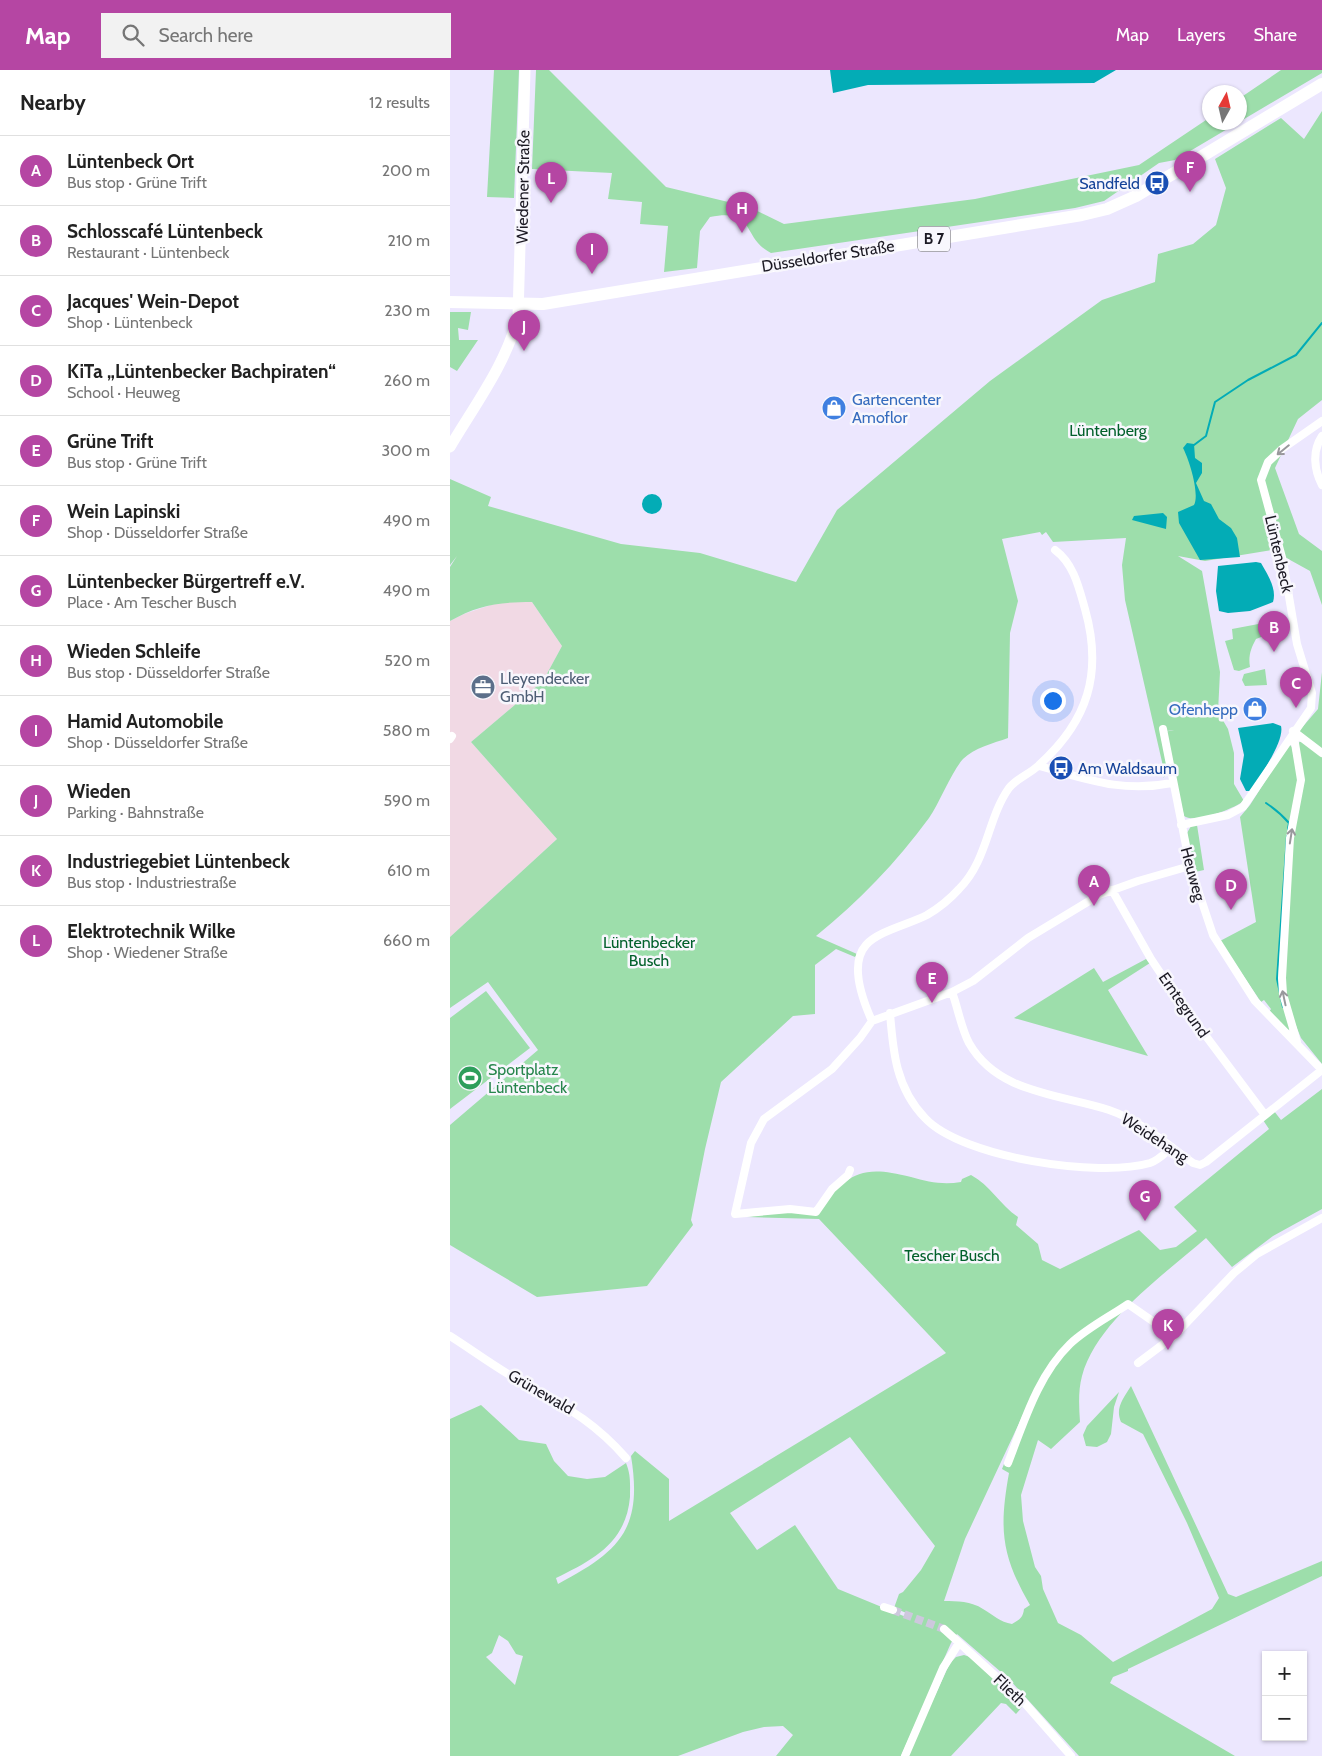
<!DOCTYPE html>
<meta charset="utf-8">
<style>
body{margin:0;font-family:Cabin,sans-serif;background:#f2f2f2;color:#222}
.controls{position:absolute;right:15px;bottom:15px;display:grid;overflow:hidden;border-radius:0px;box-shadow:0 1px 4px #0004}
.controls button{width:45px;height:45px;display:grid;place-items:center;padding:0;border:0;border-bottom:1px solid #e0e0e0;background:#fff;color:#222;font:25px sans-serif}
.compass{position:absolute;left:752px;top:15px;width:45px;height:45px;border-radius:50%;background:#fff;box-shadow:0 1px 4px #0004;rotate:8deg}
.you{position:absolute;left:602px;top:630px;width:18px;height:18px;margin:-12px;border:4px solid #fff;border-radius:50%;background:#1a73e8;box-shadow:0 0 0 8px #1a73e833}
.badge{display:grid;place-items:center;width:32px;height:32px;border-radius:50%;background:#b546a3;color:#fff;font-size:16px;font-weight:700}
.pin{position:absolute;translate:-50% -41px;filter:drop-shadow(0 1px 2px #0008)}
.pin::after{content:'';position:absolute;top:26px;width:18px;height:15px;background:inherit;clip-path:polygon(0 0,100% 0,50% 100%)}
.list{margin:0;padding:0;list-style:none}
h2{display:flex;justify-content:space-between;align-items:center;height:65px;margin:0;padding:0 20px;font-size:21px}
h2 small{font-size:16px;font-weight:400;color:#767676}
.list li{display:grid;grid-template-columns:32px 1fr auto;gap:15px;align-items:center;box-sizing:border-box;height:70px;padding:0 20px;border-top:1px solid #e0e0e0}
.list b{display:block;font-size:19px;white-space:nowrap}
.list p{margin:0;font-size:16px;white-space:nowrap;color:#767676}
.list em{font-size:16px;font-style:normal;color:#767676}
.icon{flex:none;width:28px;height:28px;fill:none;stroke:currentColor;stroke-width:2;stroke-linecap:round;stroke-linejoin:round}
.map{position:relative;flex:none;width:872px;height:1686px;overflow:hidden}
header{display:flex;align-items:center;gap:30px;box-sizing:border-box;height:70px;padding:0 25px;background:#b546a3;color:#fff}
header strong{font-size:24px}
nav{display:flex;gap:28px;margin-inline-start:auto;font-size:18px}
.search{width:350px;height:45px;background:#f2f2f2;display:flex;align-items:center;gap:12px;box-sizing:border-box;padding:0 18px;border-radius:0px;color:#767676;font-size:19px}
main{display:flex}
aside{flex:1;background:#fff}
.map>svg:first-child{display:block}
</style>
<header>
<strong>Map</strong>
<div class="search"><svg class="icon" aria-label="search" viewBox="0 0 24 24"><circle cx="10" cy="10" r="6"/><path d="M15 15l6 6"/></svg>Search here</div>
<nav><a>Map</a><a>Layers</a><a>Share</a></nav>
</header>
<main>
<aside>
<h2>Nearby<small>12 results</small></h2>
<ul class="list">
<li><span class="badge">A</span><div><b>Lüntenbeck Ort</b><p>Bus stop · Grüne Trift</p></div><em>200 m</em></li>
<li><span class="badge">B</span><div><b>Schlosscafé Lüntenbeck</b><p>Restaurant · Lüntenbeck</p></div><em>210 m</em></li>
<li><span class="badge">C</span><div><b>Jacques' Wein-Depot</b><p>Shop · Lüntenbeck</p></div><em>230 m</em></li>
<li><span class="badge">D</span><div><b>KiTa „Lüntenbecker Bachpiraten“</b><p>School · Heuweg</p></div><em>260 m</em></li>
<li><span class="badge">E</span><div><b>Grüne Trift</b><p>Bus stop · Grüne Trift</p></div><em>300 m</em></li>
<li><span class="badge">F</span><div><b>Wein Lapinski</b><p>Shop · Düsseldorfer Straße</p></div><em>490 m</em></li>
<li><span class="badge">G</span><div><b>Lüntenbecker Bürgertreff e.V.</b><p>Place · Am Tescher Busch</p></div><em>490 m</em></li>
<li><span class="badge">H</span><div><b>Wieden Schleife</b><p>Bus stop · Düsseldorfer Straße</p></div><em>520 m</em></li>
<li><span class="badge">I</span><div><b>Hamid Automobile</b><p>Shop · Düsseldorfer Straße</p></div><em>580 m</em></li>
<li><span class="badge">J</span><div><b>Wieden</b><p>Parking · Bahnstraße</p></div><em>590 m</em></li>
<li><span class="badge">K</span><div><b>Industriegebiet Lüntenbeck</b><p>Bus stop · Industriestraße</p></div><em>610 m</em></li>
<li><span class="badge">L</span><div><b>Elektrotechnik Wilke</b><p>Shop · Wiedener Straße</p></div><em>660 m</em></li>
</ul>
</aside>
<div class="map">
<svg width="872" height="1686" viewBox="0 0 872 1686">
<rect width="100%" height="100%" fill="#ece7fe"/>
<!-- commercial -->
<path fill="#f1d9e4" d="M 50,532 L 82,532 L 112,576 L 93,611 L 21,672 L 107,769 L 0,867 L 0,551 L 14,544 Z"/>
<!-- green -->
<path fill="#9ddeab" fill-rule="evenodd" d="M 44,0 L 69,0 L 64,128 L 37,127 Z
M 86,0 L 99,0 L 216,117 L 299,137 L 334,154 L 525,129 L 689,95 L 759,48 L 759,52 L 789,52 L 790,28 L 831,0 L 872,0 L 872,3 L 725,90 L 709,93 L 654,131 L 625,138 L 321,183 C 291,168 307,138 260,147 L 250,161 L 247,198 L 214,202 L 218,156 L 190,154 L 192,132 L 158,129 L 162,103 L 82,99 Z
M 872,41 L 872,330 L 848,349 L 825,398 L 849,464 L 872,481 L 872,535 L 860,501 L 822,480 L 755,491 L 728,486 L 752,501 L 770,602 L 768,642 L 778,659 L 784,683 L 784,714 L 794,731 C 783,739 745,754 734,746 L 714,662 L 724,660 L 710,662 L 716,691 L 716,705 L 713,708 L 715,705 L 675,530 L 672,495 L 676,468 L 603,472 L 596,462 L 592,465 L 590,462 L 552,469 L 568,531 L 560,563 L 558,668 C 544,673 524,678 513,689 C 502,701 490,732 479,748 C 446,793 409,831 366,866 L 407,884 L 405,887 L 386,879 L 365,895 L 365,944 L 343,946 L 271,1012 L 255,1079 L 241,1150 L 243,1155 L 197,1216 L 87,1227 L 0,1175 L 0,1055 L 88,980 L 38,912 L 0,938 L 0,867 L 107,769 L 21,672 L 93,611 L 112,576 L 82,532 C 49,532 28,535 0,551 L 0,497 L 7,486 L 0,495 L 0,409 L 41,427 L 38,436 L 171,474 L 250,483 L 346,512 L 387,440 L 540,311 L 652,230 L 705,212 L 708,184 L 743,174 L 766,155 L 776,118 L 765,89 L 831,48 L 854,69 Z
M 0,242 L 21,242 L 18,260 L 8,258 L 9,270 L 28,270 L 7,301 L 0,297 Z
M 819,552 L 819,564 L 806,569 C 801,578 798,586 800,597 L 789,601 L 784,600 L 775,571 L 783,569 L 782,559 Z
M 815,599 L 817,615 L 795,616 L 792,610 L 794,604 Z
M 872,602 L 872,994 L 851,968 L 840,941 L 834,912 L 843,769 L 854,712 L 847,673 L 859,669 L 849,661 L 868,639 Z
M 839,674 L 842,677 L 848,710 L 829,897 L 841,959 L 838,960 L 819,942 L 821,939 L 814,930 L 811,932 L 770,871 L 806,852 L 790,747 L 800,735 Z
M 747,755 L 754,800 L 745,802 L 737,763 L 741,756 Z
M 696,889 L 700,893 L 658,920 L 698,986 L 564,948 L 644,898 L 653,912 Z
M 36,921 L 80,978 L 0,1039 L 0,948 Z
M 872,1019 L 872,1139 L 823,1166 L 782,1197 L 756,1168 C 715,1204 647,1251 632,1306 C 628,1321 629,1337 630,1352 L 601,1379 L 588,1370 L 571,1425 L 573,1451 L 585,1497 L 591,1506 L 593,1519 L 608,1553 L 631,1565 L 663,1592 L 762,1539 L 769,1528 L 737,1453 L 693,1364 L 671,1352 C 665,1338 673,1329 681,1316 L 778,1524 L 786,1527 L 872,1491 L 872,1506 L 678,1599 L 678,1601 L 663,1607 L 660,1613 L 785,1686 L 629,1686 L 559,1609 L 507,1564 L 501,1573 L 451,1686 L 326,1686 L 343,1665 L 333,1656 L 314,1657 L 293,1662 L 228,1686 L 0,1686 L 0,1349 L 31,1335 L 69,1370 L 96,1374 L 104,1391 L 118,1406 L 137,1409 L 155,1407 L 176,1393 C 181,1405 180,1414 180,1427 C 176,1473 143,1490 106,1508 L 108,1514 C 170,1481 193,1459 181,1386 L 185,1381 L 219,1409 L 219,1451 L 496,1283 L 369,1149 L 296,1147 L 341,1141 L 364,1145 C 397,1105 408,1093 461,1107 C 478,1112 493,1115 511,1112 L 512,1109 L 521,1105 C 540,1115 550,1135 568,1147 L 566,1155 L 588,1174 L 592,1190 L 610,1199 L 689,1160 L 710,1180 L 726,1177 L 747,1161 L 724,1137 L 819,1059 L 813,1050 L 824,1041 L 831,1050 ZM 579,1332 L 552,1399 L 559,1403 C 549,1459 551,1485 580,1535 L 574,1539 C 573,1548 569,1550 562,1554 C 550,1552 543,1545 533,1539 C 521,1531 507,1531 494,1531 L 515,1469 ZM 400,1367 L 485,1476 L 471,1500 L 453,1522 L 449,1524 L 444,1538 L 459,1544 L 456,1547 L 388,1519 L 345,1455 L 307,1480 L 280,1443 ZM 49,1565 L 58,1571 L 66,1584 L 73,1586 L 65,1615 L 36,1587 L 42,1583 Z
M 669,1322 L 664,1337 L 661,1364 L 657,1372 L 647,1377 L 636,1376 L 633,1365 L 637,1356 Z
M 514,1585 L 520,1587 L 573,1636 L 566,1644 L 556,1634 L 551,1633 L 501,1686 L 457,1686 L 500,1593 L 506,1587 Z"/>
<!-- water -->
<path fill="#03acb6" d="M 380,0 L 666,0 L 644,13 L 418,15 L 383,23 Z
M 737,373 L 744,374 L 745,388 L 752,393 L 752,403 L 746,413 L 754,431 L 761,434 L 769,449 L 781,458 L 787,468 L 790,487 L 750,490 L 729,453 L 728,442 L 744,435 C 750,424 739,389 733,378 Z
M192 434a10 10 0 1 1 20 0a10 10 0 1 1-20 0Z
M 713,443 L 717,447 L 716,459 L 682,450 L 684,446 Z
M 806,492 L 811,493 C 818,505 827,519 823,532 L 800,541 L 778,543 L 769,541 L 766,521 L 768,496 Z
M 823,653 L 831,656 C 835,671 809,708 800,721 L 796,721 L 790,709 L 794,685 L 788,658 Z"/>
<g fill="none" stroke-linecap="round" stroke-linejoin="round">
<!-- stream -->
<path stroke="#03acb6" stroke-width="2" d="M 744,375 L 756,366 L 765,332 L 798,310 L 846,285 L 872,253
M 816,733 C 825,739 833,746 839,753 L 838,759
M 833,937 L 827,909 L 837,766"/>
<!-- street-tunnel -->
<path stroke="#cdc8dd" stroke-width="8" stroke-dasharray="8 4" stroke-linecap="butt" d="M 443,1540 L 494,1559"/>
<!-- street -->
<path stroke="#fff" stroke-width="8" d="M 872,366 C 862,381 864,400 872,415
M 713,659 L 740,796 L 763,865 L 805,931 L 872,1000
M 843,661 L 851,710 L 840,768 L 832,908 L 833,924 L 847,972
M 843,661 L 872,683
M 0,669 L 2,666
M 589,696 C 637,709 672,723 722,713
M 731,755 L 778,745 L 793,737 L 861,638 L 862,623 L 847,574 L 833,491 L 811,410 L 818,392 L 832,379 L 872,351
M 662,820 L 701,889 L 723,922 L 815,1045
M 502,922 C 508,938 511,958 519,973 C 548,1024 610,1024 659,1040 C 691,1051 717,1074 743,1093 L 750,1095 L 756,1092 L 872,1000
M 440,943 C 443,982 446,1018 475,1048 C 512,1088 650,1108 700,1093 C 709,1090 715,1083 722,1077
M 422,951 C 413,931 399,894 416,875 C 428,861 460,854 477,845 C 489,838 500,829 509,819 C 538,790 537,749 559,718 C 567,708 580,704 589,695 C 638,651 653,603 635,539 C 629,518 624,494 605,480
M 400,1100 L 398,1105 L 382,1119 L 366,1142 L 340,1139 L 285,1144 L 301,1073 L 314,1049 L 382,999 L 410,968 L 422,951 L 502,922 L 523,911 L 578,868 L 649,825 L 688,811 L 740,796
M 0,1266 C 19,1278 38,1292 58,1304 C 106,1333 137,1344 176,1388
M 688,1293 L 724,1266 L 784,1203 L 807,1184 L 872,1148
M 558,1393 C 574,1352 588,1305 620,1274 C 637,1258 659,1247 678,1234 L 724,1266
M 434,1537 L 443,1540
M 494,1559 L 572,1630 L 621,1686
M 455,1686 L 493,1598 L 509,1573"/>
<!-- secondary -->
<path stroke="#fff" stroke-width="11" d="M 0,377 C 24,336 57,293 68,246 L 75,0"/>
<!-- primary -->
<path stroke="#fff" stroke-width="12" d="M 0,232 L 93,234 L 632,145 L 657,139 L 686,126 L 872,14"/>
</g>
<!-- one-way arrows -->
<defs><path id="oneway-shaft" d="M-6 0H5M1.5-3L5.5 0L1.5 3" fill="none" stroke-width="1.6" stroke-linecap="round" stroke-linejoin="round" transform="scale(1.25)"/></defs>
<g stroke="#99989c">
<use href="#oneway-shaft" transform="translate(833 380) rotate(141)"/>
<use href="#oneway-shaft" transform="translate(841 766) rotate(-81)"/>
<use href="#oneway-shaft" transform="translate(834 928) rotate(-102)"/>
</g>
<!-- icons -->
<defs>
<symbol id="bus-disc" viewBox="-11 -11 22 22"><circle r="9.5" fill="#1a4fb4" stroke="#f8f7fd"/><path d="M-5-6H5V4H4V6H2V4H-2V6H-4V4H-5ZM-3.5-4V0h7V-4ZM-3.5 1.2v1.5H-2V1.2ZM2 1.2v1.5H3.5V1.2Z" fill="#fff"/></symbol>
<symbol id="shop-disc" viewBox="-11 -11 22 22"><circle r="9.5" fill="#3f7fe0" stroke="#f8f7fd"/><path d="M-5-2.5h2.3a2.7 3.5 0 0 1 5.4 0H5L5.5 6h-11ZM-1.5-2.5h3a1.5 2.3 0 0 0-3 0Z" fill="#fff"/></symbol>
<symbol id="office-disc" viewBox="-11 -11 22 22"><circle r="9.5" fill="#5c6f8a" stroke="#f8f7fd"/><path d="M-6-3h4V-5.5h4V-3h4V5H-6ZM-1-4.5V-3h2v-1.5ZM-6 0V1H6V0Z" fill="#fff"/></symbol>
<symbol id="stadium-disc" viewBox="-11 -11 22 22"><circle r="9.5" fill="#2e9e5b" stroke="#f8f7fd"/><path d="M0-5a6.5 5 0 1 0 0 10a6.5 5 0 1 0 0-10ZM-3.5-1.8h7v3.6h-7Z" fill="#fff"/></symbol>
</defs>
<g fill-rule="evenodd">
<use href="#bus-disc" x="693" y="99" width="28" height="28"/>
<use href="#shop-disc" x="370" y="324" width="28" height="28"/>
<use href="#office-disc" x="19" y="603" width="28" height="28"/>
<use href="#shop-disc" x="791" y="625" width="28" height="28"/>
<use href="#bus-disc" x="597" y="684" width="28" height="28"/>
<use href="#stadium-disc" x="6" y="994" width="28" height="28"/>
</g>
<g text-anchor="middle" dominant-baseline="central" stroke-width="5" stroke-linejoin="round" paint-order="stroke">
<!-- shield labels -->
<rect fill="#f8f7fd" stroke="#5e5c65" stroke-width="1" x="468" y="156.5" width="32" height="25" rx="4"/>
<g font-size="15" font-weight="bold" fill="#1c1a24">
<text x="484" y="169">B 7</text>
</g>
<!-- transit labels -->
<g font-size="16" fill="#164399" stroke="#f8f7fd" text-anchor="end">
<text x="690" y="113">Sandfeld</text>
<text x="628" y="698" text-anchor="start">Am Waldsaum</text>
</g>
<!-- street labels -->
<g font-size="16" fill="#1c1a24" stroke="#f8f7fd">
<text transform="translate(73 117) rotate(-89)">Wiedener Straße</text>
<text transform="translate(378 186) rotate(-9)">Düsseldorfer Straße</text>
<text transform="translate(829 484) rotate(77)">Lüntenbeck</text>
<text transform="translate(743 804) rotate(75)">Heuweg</text>
<text transform="translate(734 935) rotate(55)">Erntegrund</text>
<text transform="translate(705 1068) rotate(33)">Weidehang</text>
<text transform="translate(91 1322) rotate(30)">Grünewald</text>
<text transform="translate(560 1620) rotate(44)">Flieth</text>
</g>
<!-- shop labels -->
<g font-size="16" fill="#366cbe" stroke="#f8f7fd" text-anchor="start">
<text x="402" y="329">Gartencenter<tspan x="402" dy="18">Amoflor</tspan></text>
<text x="788" y="639" text-anchor="end">Ofenhepp</text>
</g>
<!-- park labels -->
<g font-size="16" fill="#03612c" stroke="#f8f7fd">
<text x="658" y="360">Lüntenberg</text>
<text x="199" y="872">Lüntenbecker<tspan x="199" dy="18">Busch</tspan></text>
<text x="502" y="1185">Tescher Busch</text>
</g>
<!-- service labels -->
<g font-size="16" fill="#4e5e75" stroke="#f8f7fd" text-anchor="start">
<text x="50" y="608">Lleyendecker<tspan x="50" dy="18">GmbH</tspan></text>
</g>
<!-- leisure labels -->
<g font-size="16" fill="#27864d" stroke="#f8f7fd" text-anchor="start">
<text x="38" y="999">Sportplatz<tspan x="38" dy="18">Lüntenbeck</tspan></text>
</g>
</g>
</svg>
<div class="controls">
<button>+</button>
<button>−</button>
</div>
<svg class="compass" viewBox="-18 -18 36 36"><path d="M0-13l5 13h-10z" fill="#e53935"/><path d="M0 13l5-13h-10z" fill="#767676"/></svg>
<div class="you"></div>
<div class="pin badge" style="left:644px;top:836px">A</div>
<div class="pin badge" style="left:824px;top:582px">B</div>
<div class="pin badge" style="left:846px;top:638px">C</div>
<div class="pin badge" style="left:781px;top:840px">D</div>
<div class="pin badge" style="left:482px;top:933px">E</div>
<div class="pin badge" style="left:740px;top:122px">F</div>
<div class="pin badge" style="left:695px;top:1151px">G</div>
<div class="pin badge" style="left:292px;top:163px">H</div>
<div class="pin badge" style="left:142px;top:204px">I</div>
<div class="pin badge" style="left:74px;top:281px">J</div>
<div class="pin badge" style="left:718px;top:1280px">K</div>
<div class="pin badge" style="left:101px;top:133px">L</div>
</div>
</main>
